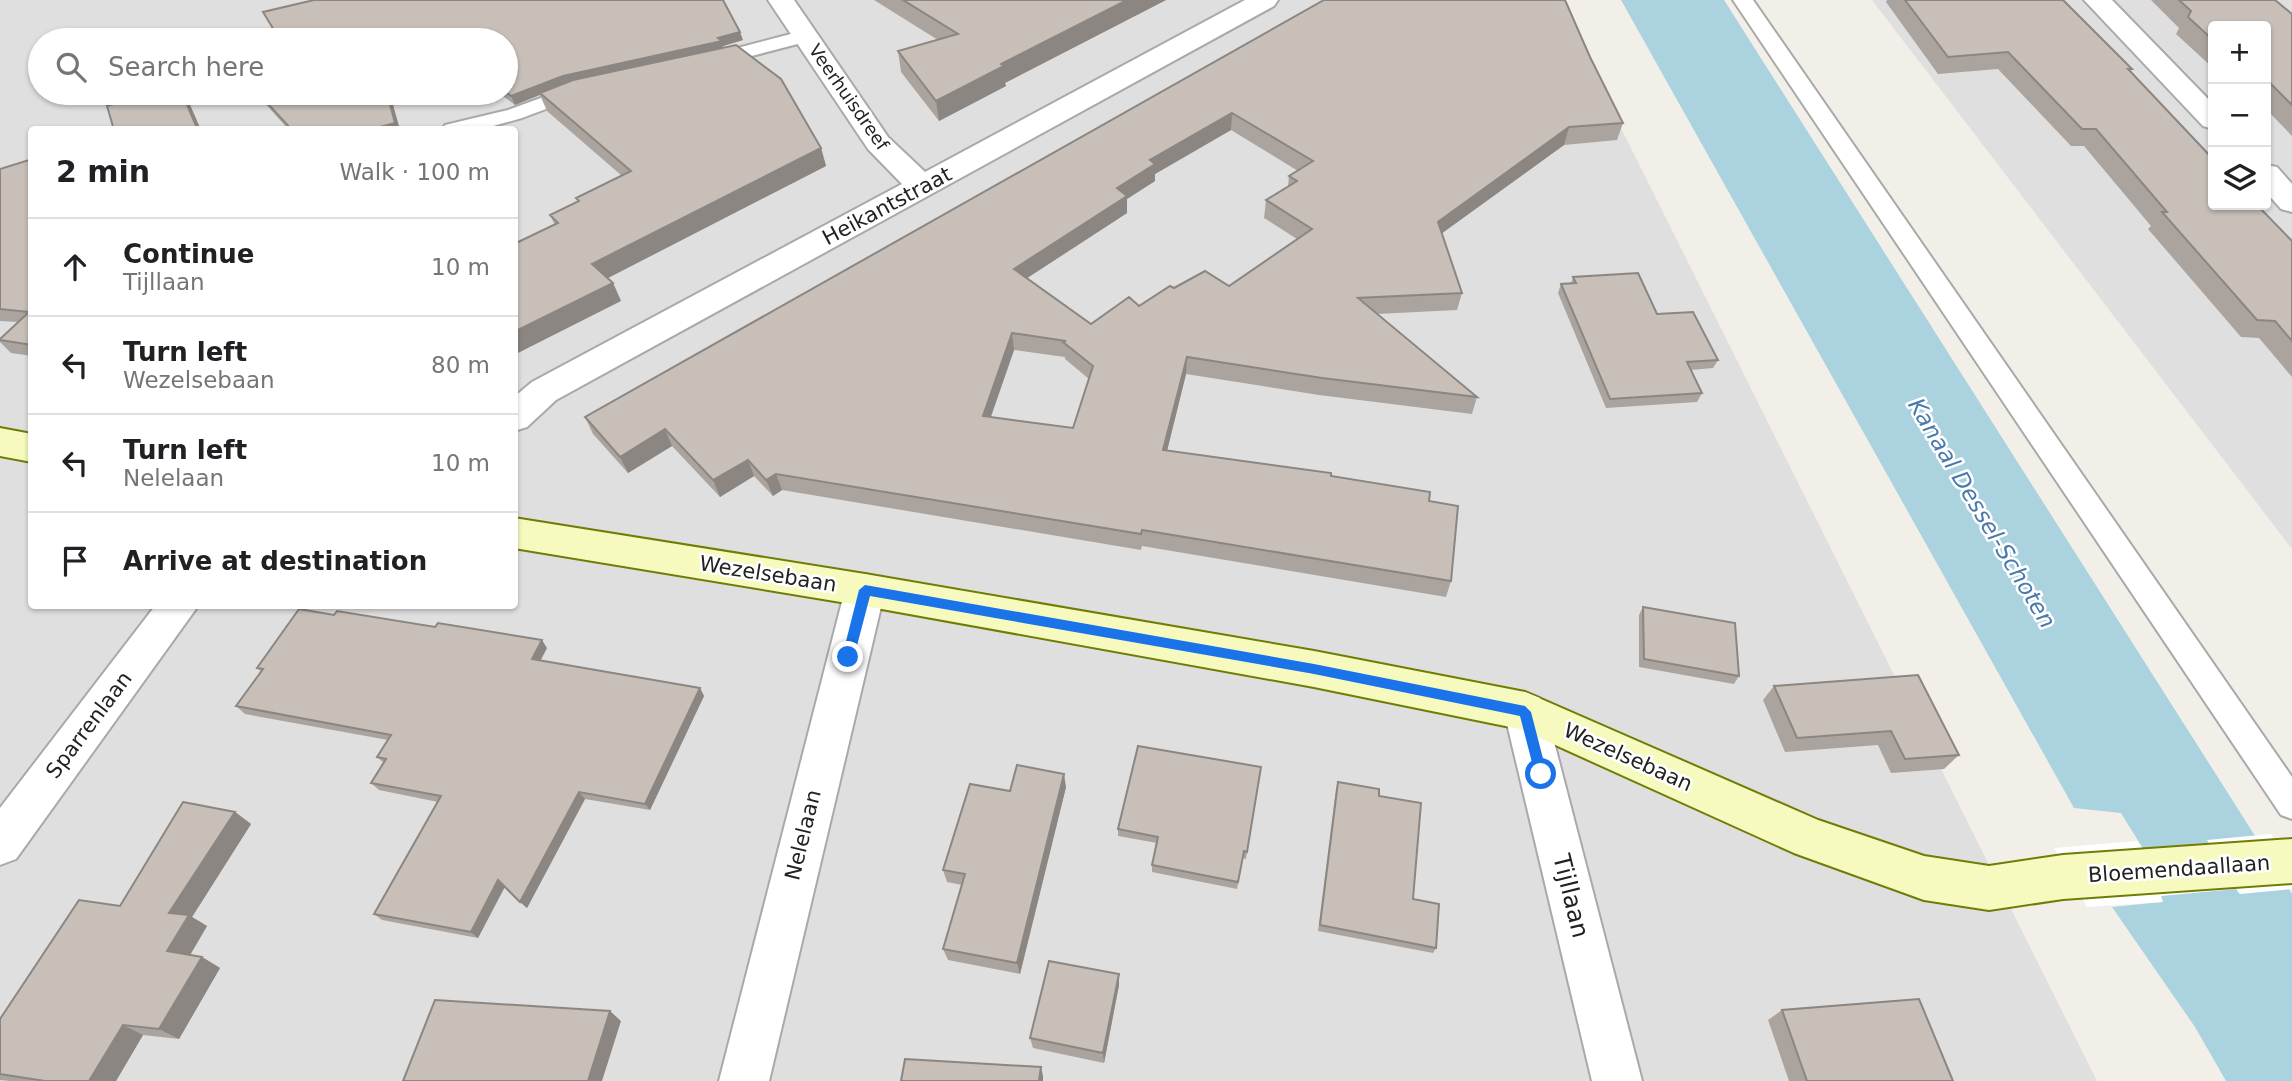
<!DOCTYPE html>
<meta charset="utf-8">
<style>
body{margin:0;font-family:"DejaVu Sans",sans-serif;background:#f2f2f2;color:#202124}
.controls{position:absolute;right:21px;top:21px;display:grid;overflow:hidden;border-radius:7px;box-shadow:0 2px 5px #0004}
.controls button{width:63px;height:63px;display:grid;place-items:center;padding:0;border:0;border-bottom:2px solid #e0e0e0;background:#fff;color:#202124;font:35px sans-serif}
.stop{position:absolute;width:21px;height:21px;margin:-16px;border:5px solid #1a73e8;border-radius:50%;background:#fff}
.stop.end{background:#1a73e8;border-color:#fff;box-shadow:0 2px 7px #0008}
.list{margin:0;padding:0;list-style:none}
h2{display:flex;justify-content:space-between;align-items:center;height:91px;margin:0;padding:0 28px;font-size:30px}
h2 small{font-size:23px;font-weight:400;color:#757577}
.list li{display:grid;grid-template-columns:46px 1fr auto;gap:21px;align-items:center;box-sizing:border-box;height:98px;padding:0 28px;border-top:2px solid #e0e0e0}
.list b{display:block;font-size:26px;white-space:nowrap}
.list p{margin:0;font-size:23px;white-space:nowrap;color:#757577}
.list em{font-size:23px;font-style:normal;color:#757577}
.icon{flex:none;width:38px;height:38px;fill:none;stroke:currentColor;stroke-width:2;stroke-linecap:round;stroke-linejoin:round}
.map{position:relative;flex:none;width:2292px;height:1081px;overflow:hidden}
.search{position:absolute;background:#fff;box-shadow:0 2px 5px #0004;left:28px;top:28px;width:490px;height:77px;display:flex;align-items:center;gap:18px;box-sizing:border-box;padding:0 24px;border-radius:38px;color:#757577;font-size:26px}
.panel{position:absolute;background:#fff;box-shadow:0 2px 5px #0004;left:28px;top:126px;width:490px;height:483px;border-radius:7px}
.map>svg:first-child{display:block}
</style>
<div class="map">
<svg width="2292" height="1081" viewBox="0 0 2292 1081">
<rect width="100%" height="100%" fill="#f2efe9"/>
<!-- residential -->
<path fill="#e0dfdf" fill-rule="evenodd" d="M 0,0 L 1557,0 L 2097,1081 L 0,1081 ZM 40,40 L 506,40 L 506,93 L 40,93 ZM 32,130 L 514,130 L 514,606 L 32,606 Z
M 1872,0 L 2292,0 L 2292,549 ZM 2213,26 L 2266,26 L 2266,205 L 2213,205 Z"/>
<!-- water -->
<path fill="#aad3df" d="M 1621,0 L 1724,0 L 2292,894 L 2292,1081 L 2226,1081 L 2195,1027 L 2112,907 L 2162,902 L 2160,896 L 2171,894 L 2121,813 L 2074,808 Z"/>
<!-- pier -->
<path fill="#fff" d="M 2271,834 L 2292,865 L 2292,889 L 2240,894 L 2236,889 L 2161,896 L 2163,902 L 2087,907 L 2054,848 L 2137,841 L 2144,850 L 2210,845 L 2207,840 Z"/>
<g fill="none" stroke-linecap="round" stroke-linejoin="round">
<defs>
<path id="lane" d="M 1733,0 L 1753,0 L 2292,777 L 2292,819 L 2281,815 Z
M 806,30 L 816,36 L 813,40 L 710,67 L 703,65 L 700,61 L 703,57 Z
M 579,84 L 586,86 L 589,90 L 586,94 L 522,118 L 479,130 L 442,130 L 445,125 L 508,110 Z"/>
<path id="street" d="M 768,0 L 794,0 L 888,137 L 925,172 L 1245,0 L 1278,0 L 1274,6 L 556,400 L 527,427 L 514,431 L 514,397 L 532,382 L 902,184 L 868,149 Z
M 2084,0 L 2112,0 L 2213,104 L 2213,129 L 2203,126 Z
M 2266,165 L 2277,167 L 2292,184 L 2292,212 L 2281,209 L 2266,192 Z
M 865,574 L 879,578 L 885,590 L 769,1081 L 719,1081 L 845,590 L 851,578 Z
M 155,606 L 198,606 L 16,859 L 0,865 L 0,808 Z
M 1525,692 L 1540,698 L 1546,711 L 1642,1081 L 1592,1081 L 1504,711 L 1510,698 Z"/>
<path id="secondary" d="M 0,428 L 32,434 L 32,462 L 0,456 Z
M 514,518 L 865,574 L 1314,651 L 1525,692 L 1818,820 L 1924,856 L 1989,866 L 2063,855 L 2292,839 L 2292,883 L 2063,899 L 1989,910 L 1924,900 L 1794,853 L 1520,729 L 1314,687 L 865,606 L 514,548 Z"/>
</defs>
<!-- lane casing -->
<use href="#lane" stroke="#a9a9a9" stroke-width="4"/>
<!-- street casing -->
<use href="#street" stroke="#a9a9a9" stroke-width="4"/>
<!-- secondary casing -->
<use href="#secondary" stroke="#707d05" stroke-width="4"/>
<!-- lane -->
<use href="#lane" fill="#fff" fill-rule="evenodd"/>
<!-- street -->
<use href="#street" fill="#fff" fill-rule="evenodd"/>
<!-- secondary -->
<use href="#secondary" fill="#f7fabf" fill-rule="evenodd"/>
</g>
<!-- wall -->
<path fill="#aba49e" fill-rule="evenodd" d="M 874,0 L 1166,0 L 1005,83 L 1006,86 L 939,121 L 901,72 L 898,51 L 938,40 Z
M 1324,0 L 1590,57 L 1623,123 L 1617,140 L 1564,145 L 1442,233 L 1462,293 L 1457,310 L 1377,314 L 1477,397 L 1472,414 L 1319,395 L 1186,374 L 1167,451 L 1331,476 L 1429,501 L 1451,581 L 1446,597 L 1142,546 L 1141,550 L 782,490 L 773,496 L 754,476 L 720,497 L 672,446 L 628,473 L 593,434 L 585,417 ZM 1231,130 L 1298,171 L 1289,176 L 1288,186 L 1266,200 L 1264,218 L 1297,239 L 1229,286 L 1174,288 L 1139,306 L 1091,324 L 1027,278 L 1127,213 L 1127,199 L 1155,181 L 1155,174 ZM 1014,350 L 1065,357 L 1065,359 L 1089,379 L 1073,428 L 991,417 Z
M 1887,0 L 2063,0 L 2132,69 L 2130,71 L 2292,241 L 2292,377 L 2259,338 L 2241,337 L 2148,229 L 2151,226 L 2084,146 L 2071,146 L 1998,69 L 1938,74 L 1886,2 Z
M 2151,0 L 2275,0 L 2292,14 L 2292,136 L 2266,109 L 2266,26 L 2213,26 L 2213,68 L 2176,34 L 2179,28 Z
M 506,40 L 743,40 L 723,46 L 724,48 L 821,148 L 826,166 L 608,278 L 613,283 L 621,301 L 555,225 L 550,215 L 578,202 L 576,198 L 622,176 L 547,111 L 540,95 L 515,105 L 499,93 L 506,93 Z
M 257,93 L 411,93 L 391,98 L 400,130 L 289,130 L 262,100 Z
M 32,159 L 32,356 L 11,353 L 0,342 L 0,339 L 18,322 L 0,321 L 0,169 Z
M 1573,277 L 1657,314 L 1718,360 L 1713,368 L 1691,370 L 1702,393 L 1697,402 L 1606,408 L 1558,293 L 1561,284 L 1571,284 Z
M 1643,607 L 1739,676 L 1734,684 L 1639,667 L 1639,615 Z
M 334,615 L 547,648 L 541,660 L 700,688 L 704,696 L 650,810 L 585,799 L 527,908 L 505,887 L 478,938 L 382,920 L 374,914 L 438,802 L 379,790 L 371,783 L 384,763 L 377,757 L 388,740 L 245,714 L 236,706 L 261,671 L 257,668 Z
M 1774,686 L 1959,755 L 1944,769 L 1891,773 L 1878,745 L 1785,752 L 1763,700 Z
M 1261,767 L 1246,859 L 1243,858 L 1237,889 L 1152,872 L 1152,865 L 1157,843 L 1118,836 L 1118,829 Z
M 1338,782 L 1379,796 L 1413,899 L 1436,948 L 1433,953 L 1318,931 L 1336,789 Z
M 1066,787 L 1020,974 L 948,960 L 943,949 L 962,885 L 947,882 L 943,870 L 1010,791 Z
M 235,812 L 251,824 L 192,917 L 207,926 L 190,955 L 202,957 L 220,968 L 179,1039 L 143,1035 L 116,1081 L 10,1081 L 0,1080 L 0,1019 L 120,906 Z
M 1119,974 L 1119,985 L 1104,1063 L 1033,1048 L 1030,1038 Z
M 1782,1010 L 1953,1081 L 1789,1081 L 1768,1020 Z"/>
<!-- shaded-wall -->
<path fill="#8b8681" d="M 1127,0 L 1166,0 L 1005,83 L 1006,86 L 939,121 L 936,101 L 1001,64 Z
M 740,32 L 743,40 L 723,46 L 724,50 L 566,84 L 515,105 L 511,96 L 563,76 Z
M 182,93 L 185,93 L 201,130 L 196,130 Z
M 387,93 L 411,93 L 391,98 L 400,130 L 369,130 Z
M 1232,113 L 1231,130 L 1155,174 L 1155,181 L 1127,199 L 1127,213 L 1015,286 L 1014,269 L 1117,188 L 1150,160 Z
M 1569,127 L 1564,145 L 1434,239 L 1438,222 Z
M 821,148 L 826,166 L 600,282 L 592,264 Z
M 613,283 L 621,301 L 514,355 L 514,332 Z
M 1012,333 L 1014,350 L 985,433 L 983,416 Z
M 1187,357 L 1186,374 L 1163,467 L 1163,450 Z
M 665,429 L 672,446 L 628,473 L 620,457 Z
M 748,460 L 754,476 L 720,497 L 713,480 Z
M 776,474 L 782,490 L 773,496 L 766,480 Z
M 542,640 L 547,648 L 537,666 L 532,659 Z
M 700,688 L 704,696 L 650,810 L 645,804 Z
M 1064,774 L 1066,787 L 1020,974 L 1017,963 Z
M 579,792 L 585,799 L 527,908 L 520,902 Z
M 235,812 L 251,824 L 192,917 L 207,926 L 186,962 L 167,951 L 169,913 Z
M 498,880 L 505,886 L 478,938 L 471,932 Z
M 202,957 L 220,968 L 179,1039 L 159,1029 Z
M 1119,974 L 1119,985 L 1104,1063 L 1103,1053 Z
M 610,1011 L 621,1021 L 602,1081 L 588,1081 Z
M 123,1025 L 143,1035 L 116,1081 L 89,1081 Z
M 1041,1067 L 1043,1076 L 1043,1081 L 1039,1081 Z"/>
<!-- building -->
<path fill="#c7bfb8" stroke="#8b8681" stroke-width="2" fill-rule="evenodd" d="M 314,0 L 723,0 L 740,32 L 718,38 L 722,41 L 563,76 L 511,96 L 506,92 L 506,40 L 280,40 L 263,12 Z
M 903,0 L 1127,0 L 1001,64 L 1004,66 L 936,101 L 898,51 L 958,34 Z
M 1324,0 L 1565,0 L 1590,57 L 1623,123 L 1569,127 L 1438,222 L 1462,293 L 1358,298 L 1477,397 L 1322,378 L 1187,357 L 1163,450 L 1331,473 L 1331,476 L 1430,492 L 1429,501 L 1458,506 L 1451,581 L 1142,530 L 1141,534 L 776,474 L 766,480 L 748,460 L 713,480 L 665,429 L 620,457 L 585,417 ZM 1232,113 L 1313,161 L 1289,176 L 1297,181 L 1266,200 L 1312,229 L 1229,286 L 1205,271 L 1174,288 L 1170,286 L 1139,306 L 1129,297 L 1091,324 L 1014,269 L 1127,196 L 1117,188 L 1155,164 L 1150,160 ZM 1012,333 L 1066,341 L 1063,342 L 1093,366 L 1073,428 L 983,416 Z
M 1905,0 L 2063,0 L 2132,69 L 2128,69 L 2213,159 L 2213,205 L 2257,205 L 2292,241 L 2292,341 L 2275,321 L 2257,320 L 2162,212 L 2167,212 L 2096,129 L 2082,129 L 2008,52 L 1948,57 Z
M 2179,0 L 2275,0 L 2292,14 L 2292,105 L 2266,79 L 2266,26 L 2213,26 L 2213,40 L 2188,17 L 2191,11 Z
M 736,45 L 781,79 L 821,148 L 592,264 L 613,283 L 514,332 L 514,244 L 558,223 L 550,215 L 579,201 L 576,198 L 631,171 L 540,93 L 573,80 Z
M 146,93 L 182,93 L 197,128 L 196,130 L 114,130 L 107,106 L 145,94 Z
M 258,93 L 387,93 L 395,123 L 369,130 L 292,130 Z
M 32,159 L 32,345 L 0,340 L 0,339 L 29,312 L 0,309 L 0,169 Z
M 1638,273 L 1657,314 L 1693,312 L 1718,360 L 1687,362 L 1702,393 L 1610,399 L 1561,284 L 1576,283 L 1573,277 Z
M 1643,607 L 1735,623 L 1739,676 L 1644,659 Z
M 299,609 L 334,615 L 337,611 L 435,627 L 438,623 L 542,640 L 532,659 L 700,688 L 645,804 L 579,792 L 520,902 L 498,880 L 471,932 L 374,914 L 441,796 L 371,783 L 386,759 L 377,757 L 391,735 L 236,706 L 263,669 L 257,668 Z
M 1918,675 L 1959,755 L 1905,759 L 1891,731 L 1797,738 L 1774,686 Z
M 1138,746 L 1261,767 L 1247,852 L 1244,851 L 1238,882 L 1152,865 L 1158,837 L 1118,829 Z
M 1017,765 L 1064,774 L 1017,963 L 943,949 L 965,874 L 943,870 L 970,784 L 1010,791 Z
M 1338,782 L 1379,789 L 1379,796 L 1421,803 L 1413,899 L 1439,904 L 1436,948 L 1320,925 Z
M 183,802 L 235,812 L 169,913 L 189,915 L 167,951 L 202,957 L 159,1029 L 123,1025 L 89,1081 L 45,1081 L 0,1074 L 0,1019 L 79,900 L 120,906 Z
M 1049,961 L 1119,974 L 1103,1053 L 1030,1038 Z
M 1919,999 L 1953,1081 L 1807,1081 L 1782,1010 Z
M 435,1000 L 610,1011 L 588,1081 L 403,1081 Z
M 905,1059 L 1041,1067 L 1039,1081 L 901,1081 Z"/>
<!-- route -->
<path fill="#1a73e8" d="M 865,585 L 1314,664 L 1525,706 L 1531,712 L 1547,774 L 1545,778 L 1536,778 L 1520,716 L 1314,674 L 870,596 L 854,657 L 848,662 L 842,657 L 859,590 Z"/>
<g text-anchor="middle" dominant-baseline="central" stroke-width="5" stroke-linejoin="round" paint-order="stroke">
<!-- far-street labels -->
<g font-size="18" fill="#222" stroke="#fff">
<text transform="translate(849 97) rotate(55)">Veerhuisdreef</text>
</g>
<!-- street labels -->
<g font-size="21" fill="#222" stroke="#fff">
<text transform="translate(887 206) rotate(-28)">Heikantstraat</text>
<text transform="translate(768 574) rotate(9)">Wezelsebaan</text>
<text transform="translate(89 725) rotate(-53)">Sparrenlaan</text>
<text transform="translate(1628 757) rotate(24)">Wezelsebaan</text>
<text transform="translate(803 835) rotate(-76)">Nelelaan</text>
<text transform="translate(2179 869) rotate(-4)">Bloemendaallaan</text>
</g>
<!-- water labels -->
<g font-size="23" font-style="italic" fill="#4a7aab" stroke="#fff">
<text transform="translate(1982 513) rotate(59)">Kanaal Dessel-Schoten</text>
</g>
<!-- near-street labels -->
<g font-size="24" fill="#222" stroke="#fff">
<text transform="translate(1571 896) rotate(76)">Tijllaan</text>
</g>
</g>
</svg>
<div class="controls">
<button>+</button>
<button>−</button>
<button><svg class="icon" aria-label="layers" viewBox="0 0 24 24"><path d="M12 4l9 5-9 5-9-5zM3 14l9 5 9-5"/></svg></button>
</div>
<div class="stop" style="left:1541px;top:774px"></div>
<div class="stop end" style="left:848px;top:657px"></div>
<div class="search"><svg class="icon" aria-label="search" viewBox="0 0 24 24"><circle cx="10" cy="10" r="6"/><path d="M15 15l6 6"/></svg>Search here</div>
<section class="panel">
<h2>2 min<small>Walk · 100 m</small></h2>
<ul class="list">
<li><svg class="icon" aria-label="ahead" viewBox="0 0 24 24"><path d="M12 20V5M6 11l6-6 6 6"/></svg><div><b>Continue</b><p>Tijllaan</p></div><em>10 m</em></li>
<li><svg class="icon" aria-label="left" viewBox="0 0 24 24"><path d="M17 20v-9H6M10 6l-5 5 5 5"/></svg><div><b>Turn left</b><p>Wezelsebaan</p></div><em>80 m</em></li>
<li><svg class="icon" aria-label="left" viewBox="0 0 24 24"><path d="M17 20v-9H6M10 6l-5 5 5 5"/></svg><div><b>Turn left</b><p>Nelelaan</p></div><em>10 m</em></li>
<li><svg class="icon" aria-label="arrive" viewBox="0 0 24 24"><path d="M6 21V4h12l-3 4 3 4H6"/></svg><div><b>Arrive at destination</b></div></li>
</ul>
</section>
</div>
